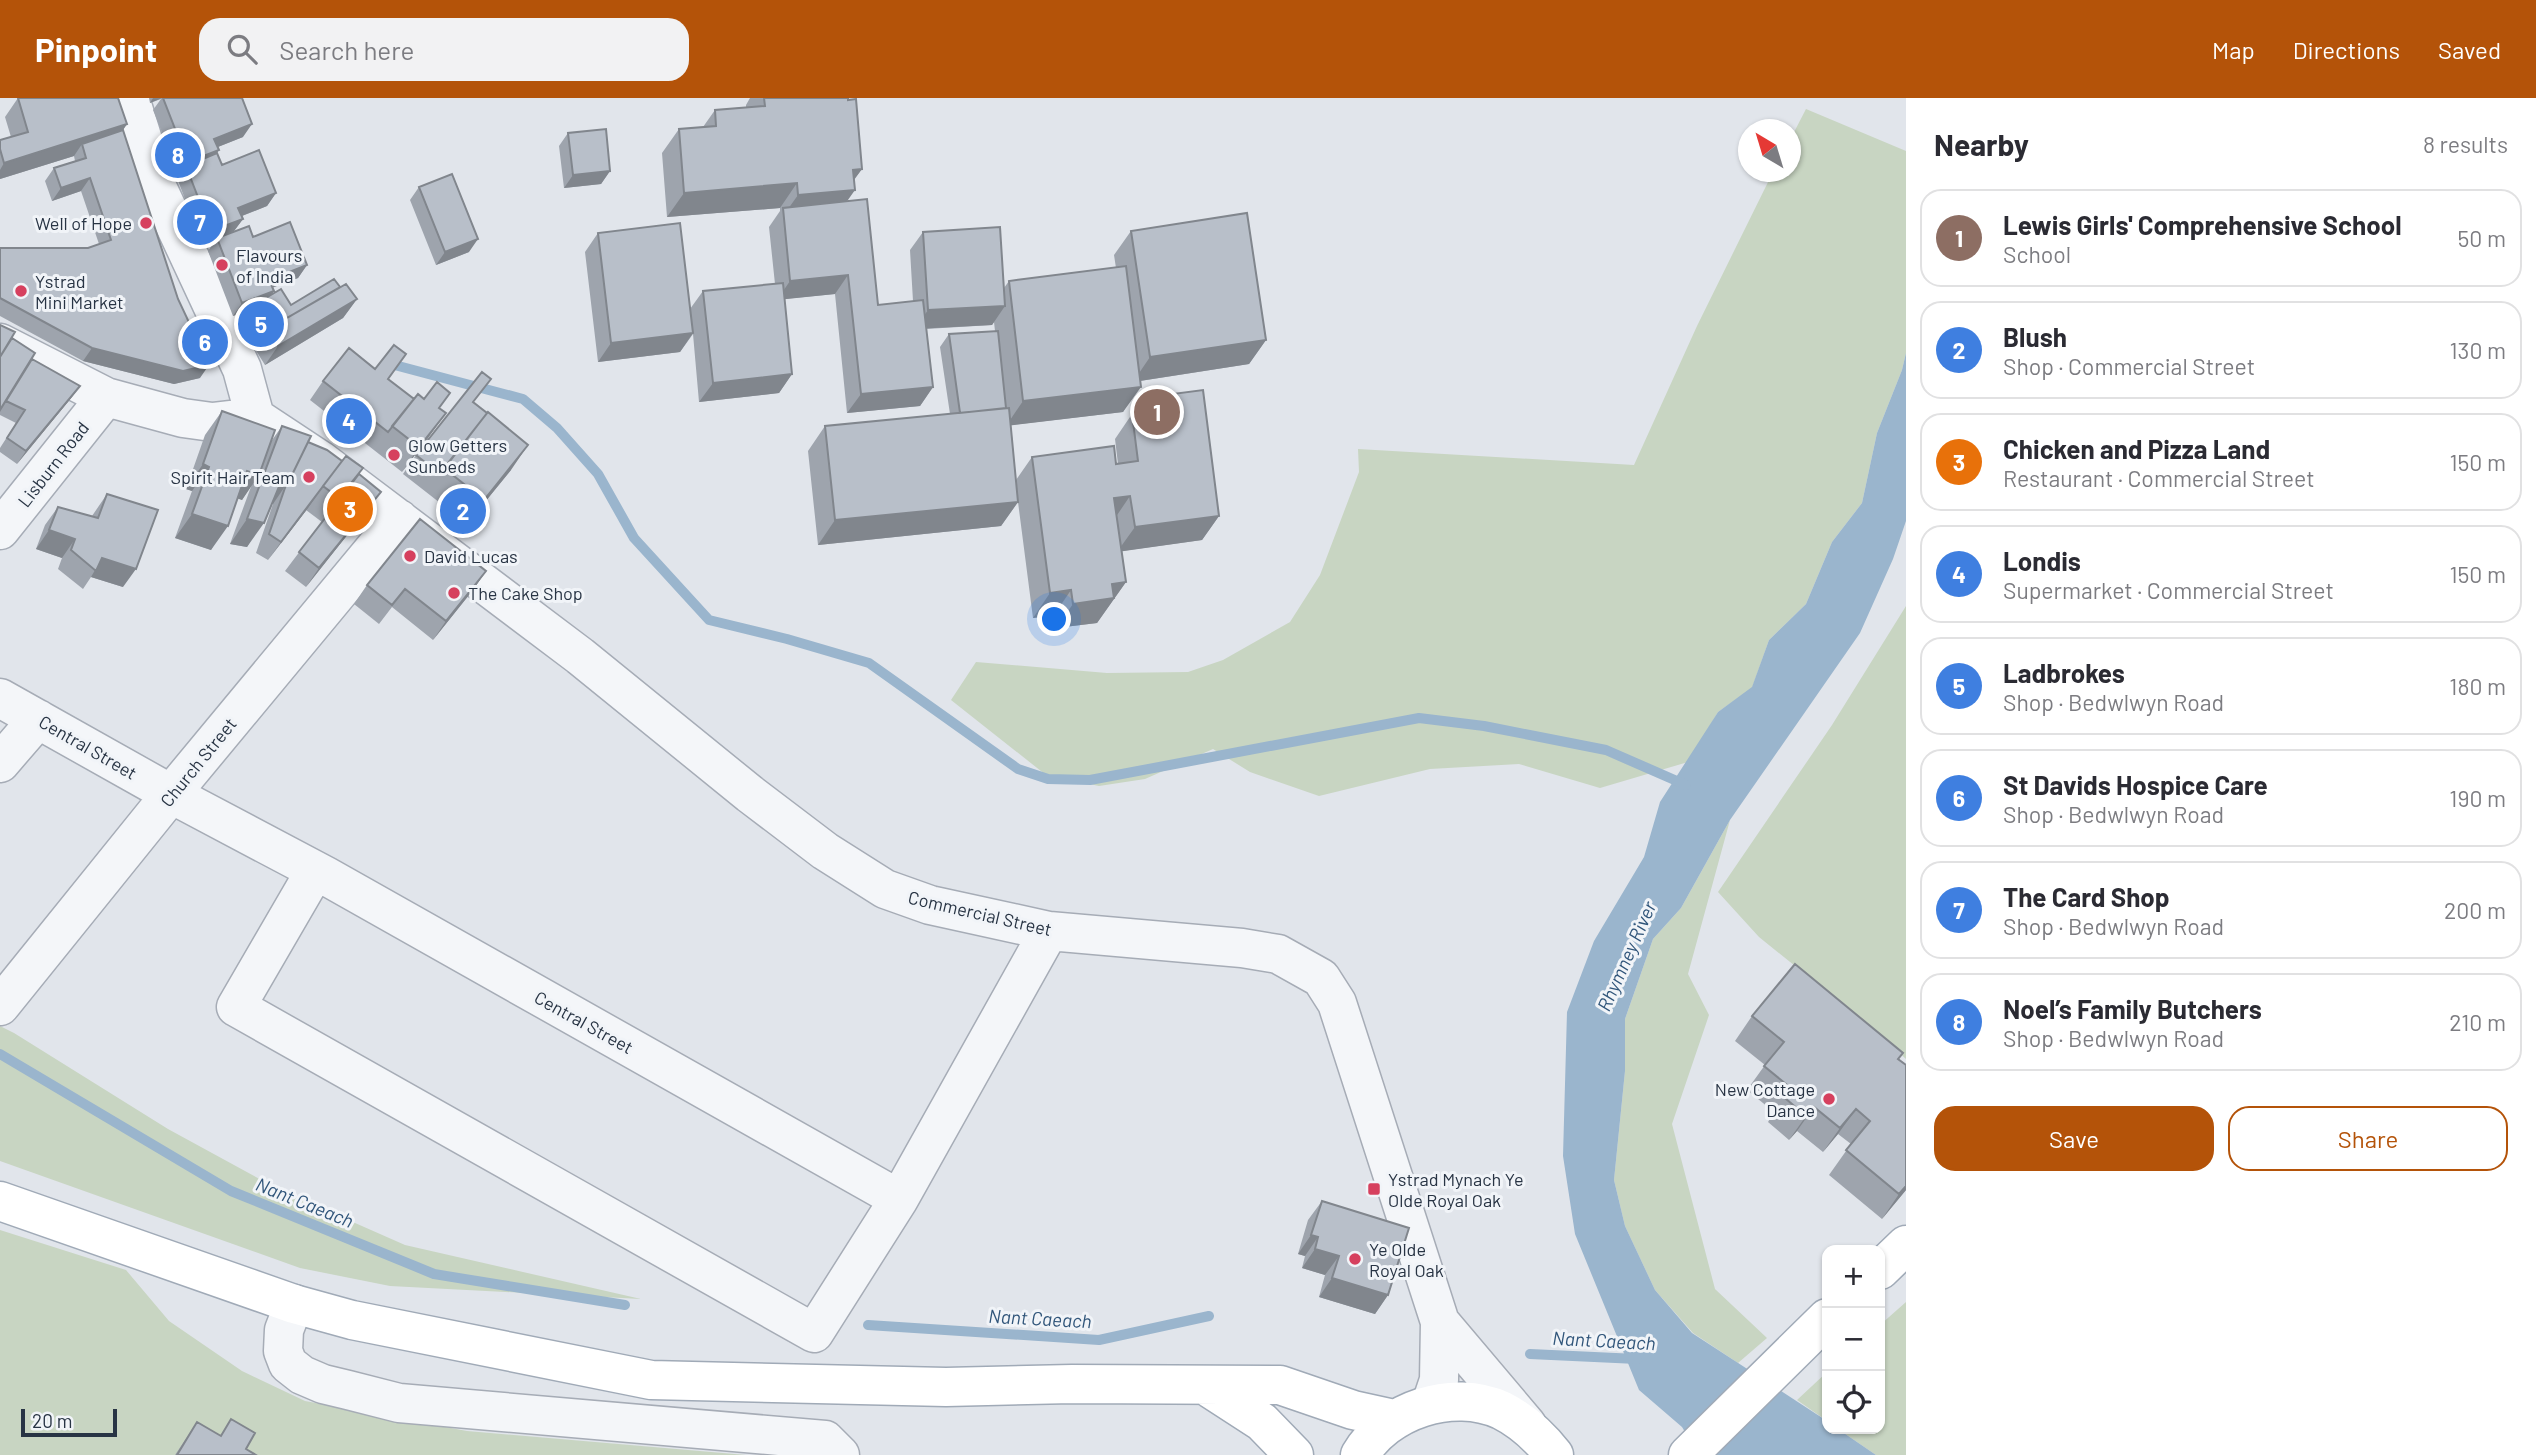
<!DOCTYPE html>
<meta charset="utf-8">
<style>
body{margin:0;font-family:Barlow,sans-serif;background:#f2f2f3;color:#2b2b33}
.controls{position:absolute;right:21px;bottom:21px;display:grid;overflow:hidden;border-radius:14px;box-shadow:0 2px 5px #0004}
.controls button{width:63px;height:63px;display:grid;place-items:center;padding:0;border:0;border-bottom:2px solid #e1e1e2;background:#fff;color:#2b2b33;font:35px sans-serif}
.compass{position:absolute;left:1738px;top:21px;width:63px;height:63px;border-radius:50%;background:#fff;box-shadow:0 2px 5px #0004;rotate:322deg}
.scale{position:absolute;left:21px;bottom:18px;width:96px;box-sizing:border-box;padding-left:7px;border:4px solid #283444;border-top:0;font-size:19px;line-height:24px;white-space:nowrap;color:#283444;-webkit-text-stroke:5px #f1f4f8;paint-order:stroke}
.you{position:absolute;left:1055px;top:522px;width:24px;height:24px;margin:-18px;border:5px solid #fff;border-radius:50%;background:#1a73e8;box-shadow:0 0 0 10px #1a73e833}
.badge{display:grid;place-items:center;width:46px;height:46px;border-radius:50%;background:#b45309;color:#fff;font-size:23px;font-weight:700}
.pin{position:absolute;translate:-50% -50%;border:4px solid #fff;box-shadow:0 2px 7px #0006}
.list{margin:0;padding:0;list-style:none}
h2{display:flex;justify-content:space-between;align-items:center;height:91px;margin:0;padding:0 28px;font-size:30px}
h2 small{font-size:23px;font-weight:400;color:#7c7c81}
.list li{display:grid;grid-template-columns:46px 1fr auto;gap:21px;align-items:center;box-sizing:border-box;height:98px;margin:0 14px 14px;padding:0 14px;border:2px solid #e1e1e2;border-radius:21px}
.list b{display:block;font-size:26px;white-space:nowrap}
.list p{margin:0;font-size:23px;white-space:nowrap;color:#7c7c81}
.list em{font-size:23px;font-style:normal;color:#7c7c81}
.actions{display:flex;gap:14px;padding:21px 28px}
.actions a{flex:1;padding:16px 0;border:2px solid #b45309;border-radius:21px;text-align:center;font-size:24px;color:#b45309}
.actions .main{background:#b45309;color:#fff}
.icon{flex:none;width:38px;height:38px;fill:none;stroke:currentColor;stroke-width:2;stroke-linecap:round;stroke-linejoin:round}
.map{position:relative;flex:none;width:1906px;height:1357px;overflow:hidden}
header{display:flex;align-items:center;gap:42px;box-sizing:border-box;height:98px;padding:0 35px;background:#b45309;color:#fff}
header strong{font-size:33px}
nav{display:flex;gap:38px;margin-inline-start:auto;font-size:24px}
.search{width:490px;height:63px;background:#f2f2f3;display:flex;align-items:center;gap:18px;box-sizing:border-box;padding:0 24px;border-radius:21px;color:#7c7c81;font-size:26px}
main{display:flex}
aside{flex:1;background:#fff}
.map>svg:first-child{display:block}
</style>
<header>
<strong>Pinpoint</strong>
<div class="search"><svg class="icon" aria-label="search" viewBox="0 0 24 24"><circle cx="10" cy="10" r="6"/><path d="M15 15l6 6"/></svg>Search here</div>
<nav><a>Map</a><a>Directions</a><a>Saved</a></nav>
</header>
<main>
<div class="map">
<svg width="1906" height="1357" viewBox="0 0 1906 1357">
<rect width="100%" height="100%" fill="#e1e5eb"/>
<!-- green -->
<path fill="#c8d5c2" d="M 1806,11 L 1906,53 L 1906,255 L 1902,272 L 1877,335 L 1862,405 L 1832,444 L 1806,506 L 1769,542 L 1752,590 L 1718,614 L 1688,664 L 1600,690 L 1519,666 L 1430,671 L 1319,698 L 1250,674 L 1213,651 L 1145,681 L 1099,688 L 1046,677 L 951,602 L 976,564 L 1107,575 L 1188,574 L 1223,562 L 1290,524 L 1320,477 L 1359,374 L 1358,351 L 1634,367 L 1697,228 L 1773,74 L 1790,74 L 1791,40 Z
M 1906,508 L 1906,961 L 1872,930 L 1759,839 L 1718,794 L 1832,627 Z
M 1730,722 L 1688,876 L 1709,917 L 1672,1026 L 1715,1191 L 1767,1240 L 1738,1265 L 1693,1235 L 1655,1192 L 1625,1128 L 1614,1082 L 1625,973 L 1625,921 L 1653,841 L 1681,810 Z
M 0,928 L 14,935 L 168,1031 L 278,1091 L 405,1147 L 641,1201 L 390,1188 L 300,1170 L 0,1063 Z
M 0,1132 L 126,1172 L 169,1223 L 242,1273 L 305,1303 L 467,1333 L 746,1357 L 0,1357 Z
M 1906,1204 L 1906,1357 L 1876,1357 L 1838,1331 L 1880,1331 L 1880,1227 Z
M 1827,1274 L 1827,1323 L 1797,1302 Z"/>
<!-- water -->
<path fill="#9ab5cd" d="M 1906,255 L 1906,423 L 1893,461 L 1860,535 L 1730,722 L 1681,810 L 1653,841 L 1625,921 L 1625,973 L 1614,1082 L 1625,1128 L 1655,1192 L 1692,1235 L 1827,1323 L 1827,1331 L 1838,1331 L 1876,1357 L 1699,1357 L 1682,1329 L 1639,1292 L 1575,1136 L 1563,1058 L 1567,914 L 1594,843 L 1644,759 L 1660,704 L 1718,614 L 1752,589 L 1769,542 L 1806,506 L 1832,444 L 1862,405 L 1877,335 L 1902,272 Z"/>
<g fill="none" stroke-linecap="round" stroke-linejoin="round">
<!-- stream -->
<path stroke="#9ab5cd" stroke-width="10" d="M 387,265 L 523,301 L 557,330 L 598,376 L 634,440 L 709,522 L 787,541 L 869,565 L 1018,671 L 1048,681 L 1090,682 L 1419,620 L 1484,628 L 1606,652 L 1686,687
M 0,956 L 231,1093 L 434,1176 L 625,1207
M 868,1227 L 1099,1242 L 1209,1218
M 1530,1256 L 1637,1261"/>
<defs>
<path id="minor" d="M 130,0 L 158,91 L 242,271 L 255,319
M 0,245 L 106,299 L 183,320 L 212,324 L 255,319
M 255,319 L 320,362 L 580,558 L 750,696 L 825,753 L 885,791 L 930,807 L 1049,833 L 1242,850 L 1278,856 L 1321,880 L 1337,905 L 1440,1224 L 1439,1282 L 1431,1306
M 0,432 L 106,299
M 0,600 L 171,696 L 326,778 L 899,1101 L 1049,833
M 0,665 L 38,621
M 315,773 L 236,909 L 814,1235 L 899,1101
M 0,908 L 171,696 L 399,421
M 294,1206 L 284,1232 L 283,1253 L 288,1266 L 302,1277 L 323,1286 L 348,1292 L 399,1305 L 825,1342 L 840,1357
M 1440,1224 L 1527,1327"/>
<path id="major" d="M 0,1103 L 294,1206 L 352,1222 L 651,1282 L 946,1289 L 1072,1286 L 1280,1287 L 1353,1312 L 1394,1321
M 1880,1172 L 1906,1147
M 1208,1289 L 1262,1324 L 1294,1357
M 1360,1357 C 1386,1312 1453,1290 1501,1312 C 1523,1323 1539,1338 1554,1357
M 1688,1357 L 1827,1220"/>
</defs>
<!-- minor casing -->
<use href="#minor" stroke="#a6acb6" stroke-width="41"/>
<!-- major casing -->
<use href="#major" stroke="#a0aab7" stroke-width="41"/>
<!-- minor -->
<use href="#minor" stroke="#f4f6f9" stroke-width="38"/>
<!-- major -->
<use href="#major" stroke="#fff" stroke-width="38"/>
</g>
<!-- wall -->
<path fill="#9ea4ad" d="M 18,0 L 127,26 L 123,32 L 200,280 L 174,286 L 83,263 L 0,218 L 0,150 L 88,150 L 99,146 L 81,93 L 52,103 L 45,83 L 54,70 L 75,63 L 74,58 L 0,81 L 0,42 L 11,39 L 5,19 Z
M 149,0 L 242,0 L 243,39 L 218,49 L 216,56 L 222,67 L 276,95 L 267,108 L 242,118 L 243,121 L 234,133 L 253,139 L 307,167 L 298,180 L 272,190 L 274,193 L 271,198 L 291,207 L 340,189 L 357,201 L 343,220 L 265,267 L 238,224 L 246,213 L 233,218 L 208,153 L 217,140 L 202,146 L 177,80 L 180,77 L 179,77 L 153,12 L 161,1 L 150,5 Z
M 750,0 L 848,0 L 862,71 L 854,81 L 847,103 L 878,207 L 913,203 L 910,152 L 923,134 L 1004,190 L 1009,183 L 1116,170 L 1114,157 L 1131,133 L 1266,242 L 1249,266 L 1140,283 L 1123,314 L 1011,327 L 1016,382 L 1032,359 L 1118,366 L 1115,341 L 1132,316 L 1146,315 L 1157,298 L 1219,418 L 1202,442 L 1122,453 L 1126,484 L 1097,525 L 1056,530 L 1054,517 L 1033,520 L 1018,404 L 1001,428 L 818,447 L 808,353 L 825,328 L 950,316 L 940,249 L 949,236 L 995,233 L 994,224 L 992,227 L 926,231 L 933,289 L 920,308 L 847,315 L 835,196 L 784,201 L 792,276 L 779,295 L 699,304 L 693,236 L 680,254 L 598,264 L 585,154 L 598,135 L 690,211 L 703,193 L 775,186 L 769,129 L 780,113 L 780,110 L 667,119 L 662,55 L 679,31 L 703,29 L 715,12 L 746,9 L 746,7 Z
M 568,35 L 610,73 L 601,86 L 564,90 L 559,48 Z
M 419,89 L 469,154 L 436,167 L 410,102 Z
M 0,227 L 32,261 L 80,288 L 71,300 L 17,366 L 0,354 L 0,350 L 16,325 L 0,317 Z
M 375,271 L 414,301 L 424,301 L 450,295 L 439,310 L 428,340 L 402,374 L 310,302 L 323,283 Z
M 474,305 L 511,372 L 467,426 L 403,376 L 416,357 Z
M 222,313 L 270,345 L 282,328 L 359,376 L 381,394 L 367,412 L 306,489 L 285,473 L 322,424 L 306,412 L 308,410 L 268,462 L 256,455 L 273,406 L 272,405 L 247,449 L 230,446 L 252,386 L 242,402 L 238,400 L 211,452 L 175,440 L 192,393 L 186,391 L 205,337 Z
M 107,396 L 123,489 L 91,479 L 83,491 L 58,471 L 62,460 L 36,451 L 45,427 L 58,409 L 92,418 Z
M 486,473 L 473,492 L 433,542 L 392,509 L 379,526 L 354,506 L 367,487 Z
M 1752,918 L 1899,961 L 1906,1092 L 1882,1121 L 1829,1077 L 1851,1046 L 1838,1036 L 1823,1054 L 1797,1033 L 1789,1042 L 1768,1024 L 1774,1014 L 1747,992 L 1765,967 L 1735,943 Z
M 1322,1103 L 1388,1197 L 1375,1216 L 1319,1199 L 1325,1177 L 1302,1170 L 1305,1158 L 1298,1156 L 1308,1122 Z
M 231,1321 L 246,1351 L 256,1357 L 175,1357 L 197,1324 L 220,1338 Z"/>
<!-- shaded-wall -->
<path fill="#81868d" d="M 153,0 L 162,0 L 150,5 Z
M 127,26 L 114,45 L 82,46 L 74,58 L 0,81 L 0,72 L 4,65 Z
M 252,26 L 243,39 L 205,54 L 214,41 Z
M 219,52 L 210,65 L 186,68 L 179,77 L 188,64 Z
M 862,71 L 846,93 L 855,92 L 838,116 L 783,118 L 798,97 L 853,72 Z
M 610,73 L 601,86 L 564,90 L 573,77 Z
M 90,80 L 81,93 L 52,103 L 61,90 Z
M 797,85 L 780,110 L 667,119 L 684,95 Z
M 276,95 L 267,108 L 229,123 L 238,110 Z
M 243,121 L 234,133 L 202,146 L 211,133 Z
M 478,141 L 469,154 L 436,167 L 445,154 Z
M 307,167 L 298,180 L 260,194 L 269,182 Z
M 848,177 L 835,196 L 777,202 L 790,183 Z
M 274,193 L 265,206 L 247,211 L 246,213 L 233,218 L 242,205 Z
M 357,201 L 343,220 L 265,267 L 278,248 Z
M 1005,208 L 992,227 L 915,231 L 928,212 Z
M 693,235 L 680,254 L 598,264 L 611,245 Z
M 1266,242 L 1249,266 L 1133,284 L 1150,259 Z
M 92,250 L 209,267 L 200,280 L 174,286 L 83,263 Z
M 792,276 L 779,295 L 699,304 L 713,285 Z
M 80,288 L 71,300 L 17,366 L 26,353 Z
M 933,289 L 920,308 L 847,315 L 861,296 Z
M 1141,289 L 1123,314 L 1006,328 L 1023,303 Z
M 446,315 L 428,340 L 402,374 L 419,349 Z
M 528,347 L 511,372 L 467,426 L 484,402 Z
M 203,366 L 209,369 L 192,393 L 186,391 Z
M 247,373 L 259,377 L 242,402 L 230,398 Z
M 283,379 L 290,381 L 273,406 L 266,403 Z
M 321,391 L 308,410 L 268,462 L 281,444 Z
M 381,394 L 367,412 L 306,489 L 319,470 Z
M 1130,398 L 1113,423 L 1114,400 Z
M 1018,404 L 1001,428 L 818,447 L 835,422 Z
M 192,416 L 228,428 L 211,452 L 175,440 Z
M 1219,418 L 1202,442 L 1117,454 L 1135,429 Z
M 247,421 L 264,425 L 247,449 L 230,446 Z
M 49,432 L 75,441 L 62,460 L 36,451 Z
M 102,460 L 136,471 L 123,489 L 91,479 Z
M 486,473 L 473,492 L 433,542 L 446,523 Z
M 1126,484 L 1097,525 L 1056,530 L 1073,506 L 1112,486 Z
M 1071,492 L 1054,517 L 1033,520 L 1050,495 Z
M 1814,1009 L 1797,1033 L 1789,1042 L 1806,1018 Z
M 1856,1011 L 1838,1036 L 1823,1054 L 1840,1030 Z
M 1906,1088 L 1906,1092 L 1882,1121 L 1899,1096 Z
M 1311,1137 L 1318,1139 L 1305,1158 L 1298,1156 Z
M 1315,1151 L 1339,1158 L 1325,1177 L 1302,1170 Z
M 1332,1180 L 1388,1197 L 1375,1216 L 1319,1199 Z"/>
<!-- building -->
<path fill="#b8bfc9" stroke="#81868d" stroke-width="2" d="M 18,0 L 118,0 L 127,26 L 4,65 L 0,51 L 0,42 L 28,34 Z
M 163,0 L 242,0 L 252,26 L 214,41 L 219,52 L 188,64 Z
M 764,0 L 848,0 L 848,2 L 856,1 L 862,71 L 853,72 L 855,92 L 798,97 L 797,85 L 684,95 L 679,31 L 716,28 L 715,12 L 765,8 Z
M 606,31 L 610,73 L 573,77 L 568,35 Z
M 123,32 L 178,201 L 209,267 L 183,273 L 92,250 L 0,200 L 0,150 L 88,150 L 111,142 L 90,80 L 61,90 L 54,70 L 86,60 L 82,46 Z
M 259,52 L 276,95 L 238,110 L 243,121 L 211,133 L 186,68 L 217,55 L 222,67 Z
M 452,76 L 478,141 L 445,154 L 419,89 Z
M 867,101 L 878,207 L 923,202 L 933,289 L 861,296 L 848,177 L 790,183 L 783,110 Z
M 1247,115 L 1266,242 L 1150,259 L 1131,133 Z
M 290,124 L 307,167 L 269,182 L 274,193 L 242,205 L 217,140 L 249,128 L 253,139 Z
M 680,125 L 693,235 L 611,245 L 598,135 Z
M 1000,129 L 1005,208 L 928,212 L 923,134 Z
M 1126,168 L 1141,289 L 1023,303 L 1009,183 Z
M 334,181 L 340,189 L 268,231 L 263,237 L 247,211 L 281,191 L 291,207 Z
M 783,185 L 792,276 L 713,285 L 703,193 Z
M 346,186 L 357,201 L 278,248 L 268,231 Z
M 0,227 L 15,234 L 0,259 Z
M 998,233 L 1006,310 L 960,315 L 949,236 Z
M 12,240 L 35,255 L 0,312 L 0,259 Z
M 394,247 L 406,256 L 388,281 L 414,301 L 388,334 L 323,283 L 349,250 L 375,271 Z
M 32,261 L 80,288 L 26,353 L 7,340 L 25,312 L 6,303 Z
M 482,274 L 491,281 L 473,304 L 487,315 L 440,376 L 416,357 Z
M 437,284 L 450,295 L 439,310 L 446,315 L 419,349 L 392,328 L 418,296 L 424,301 Z
M 1203,292 L 1219,418 L 1135,429 L 1130,398 L 1114,400 L 1126,484 L 1112,486 L 1114,500 L 1073,506 L 1071,492 L 1050,495 L 1032,359 L 1114,348 L 1116,366 L 1138,363 L 1132,316 L 1159,313 L 1157,298 Z
M 1009,310 L 1018,404 L 835,422 L 825,328 Z
M 222,313 L 275,332 L 259,377 L 247,373 L 228,428 L 192,416 L 209,369 L 203,366 Z
M 488,314 L 528,347 L 484,402 L 444,370 Z
M 282,328 L 311,338 L 290,381 L 283,379 L 264,425 L 247,421 Z
M 308,344 L 327,352 L 342,363 L 281,444 L 269,436 L 286,387 L 290,381 Z
M 346,358 L 363,370 L 339,400 L 323,388 Z
M 359,376 L 381,394 L 319,470 L 299,454 Z
M 107,396 L 158,412 L 136,471 L 102,460 L 96,473 L 71,452 L 75,441 L 49,432 L 58,409 L 98,420 Z
M 420,421 L 486,473 L 446,523 L 405,491 L 392,507 L 367,487 Z
M 1795,866 L 1903,955 L 1898,961 L 1906,967 L 1906,1088 L 1899,1096 L 1846,1052 L 1870,1023 L 1856,1011 L 1840,1030 L 1814,1009 L 1806,1018 L 1785,1000 L 1792,991 L 1764,968 L 1784,944 L 1752,918 Z
M 1322,1103 L 1409,1130 L 1388,1197 L 1332,1180 L 1339,1158 L 1315,1151 L 1318,1139 L 1311,1137 Z
M 231,1321 L 255,1335 L 246,1351 L 256,1357 L 177,1357 L 197,1324 L 221,1338 Z"/>
<!-- markers -->
<g fill="#d6405e" stroke="#f1f4f8" stroke-width="2.5">
<circle cx="146" cy="125" r="7"/>
<circle cx="222" cy="167" r="7"/>
<circle cx="21" cy="193" r="7"/>
<circle cx="394" cy="357" r="7"/>
<circle cx="309" cy="379" r="7"/>
<circle cx="410" cy="458" r="7"/>
<circle cx="454" cy="495" r="7"/>
<circle cx="1829" cy="1001" r="7"/>
<rect x="1367" y="1084" width="14" height="14" rx="3.5"/>
<circle cx="1355" cy="1161" r="7"/>
</g>
<g text-anchor="middle" dominant-baseline="central" stroke-width="6" stroke-linejoin="round" paint-order="stroke">
<!-- poi labels -->
<g font-size="18" fill="#283444" stroke="#f1f4f8" text-anchor="start">
<text x="132" y="125" text-anchor="end">Well of Hope</text>
<text x="236" y="157">Flavours<tspan x="236" dy="21">of India</tspan></text>
<text x="35" y="183">Ystrad<tspan x="35" dy="21">Mini Market</tspan></text>
<text x="408" y="347">Glow Getters<tspan x="408" dy="21">Sunbeds</tspan></text>
<text x="295" y="379" text-anchor="end">Spirit Hair Team</text>
<text x="424" y="458">David Lucas</text>
<text x="468" y="495">The Cake Shop</text>
<text x="1815" y="991" text-anchor="end">New Cottage<tspan x="1815" dy="21">Dance</tspan></text>
<text x="1388" y="1081">Ystrad Mynach Ye<tspan x="1388" dy="21">Olde Royal Oak</tspan></text>
<text x="1369" y="1151">Ye Olde<tspan x="1369" dy="21">Royal Oak</tspan></text>
</g>
<!-- street labels -->
<g font-size="18" fill="#283444" stroke="#f1f4f8">
<text transform="translate(53 366) rotate(-52)">Lisburn Road</text>
<text transform="translate(88 649) rotate(30)">Central Street</text>
<text transform="translate(198 664) rotate(-51)">Church Street</text>
<text transform="translate(980 815) rotate(13)">Commercial Street</text>
<text transform="translate(584 924) rotate(29)">Central Street</text>
</g>
<!-- water labels -->
<g font-size="19" font-style="italic" fill="#30557a" stroke="#f1f4f8">
<text transform="translate(1626 858) rotate(-66)">Rhymney River</text>
<text transform="translate(305 1104) rotate(22)">Nant Caeach</text>
<text transform="translate(1040 1220) rotate(3)">Nant Caeach</text>
<text transform="translate(1604 1242) rotate(3)">Nant Caeach</text>
</g>
</g>
</svg>
<div class="controls">
<button>+</button>
<button>−</button>
<button><svg class="icon" aria-label="locate" viewBox="0 0 24 24"><circle cx="12" cy="12" r="6"/><path d="M12 2v4M12 18v4M2 12h4M18 12h4"/></svg></button>
</div>
<svg class="compass" viewBox="-18 -18 36 36"><path d="M0-13l5 13h-10z" fill="#e53935"/><path d="M0 13l5-13h-10z" fill="#7c7c81"/></svg>
<div class="scale">20 m</div>
<div class="you"></div>
<div class="pin badge" style="left:1157px;top:314px;background:#8d6e63">1</div>
<div class="pin badge" style="left:463px;top:413px;background:#3f7fe0">2</div>
<div class="pin badge" style="left:350px;top:411px;background:#e8710a">3</div>
<div class="pin badge" style="left:349px;top:323px;background:#3f7fe0">4</div>
<div class="pin badge" style="left:261px;top:226px;background:#3f7fe0">5</div>
<div class="pin badge" style="left:205px;top:244px;background:#3f7fe0">6</div>
<div class="pin badge" style="left:200px;top:124px;background:#3f7fe0">7</div>
<div class="pin badge" style="left:178px;top:57px;background:#3f7fe0">8</div>
</div>
<aside>
<h2>Nearby<small>8 results</small></h2>
<ul class="list">
<li><span class="badge" style="background:#8d6e63">1</span><div><b>Lewis Girls' Comprehensive School</b><p>School</p></div><em>50 m</em></li>
<li><span class="badge" style="background:#3f7fe0">2</span><div><b>Blush</b><p>Shop · Commercial Street</p></div><em>130 m</em></li>
<li><span class="badge" style="background:#e8710a">3</span><div><b>Chicken and Pizza Land</b><p>Restaurant · Commercial Street</p></div><em>150 m</em></li>
<li><span class="badge" style="background:#3f7fe0">4</span><div><b>Londis</b><p>Supermarket · Commercial Street</p></div><em>150 m</em></li>
<li><span class="badge" style="background:#3f7fe0">5</span><div><b>Ladbrokes</b><p>Shop · Bedwlwyn Road</p></div><em>180 m</em></li>
<li><span class="badge" style="background:#3f7fe0">6</span><div><b>St Davids Hospice Care</b><p>Shop · Bedwlwyn Road</p></div><em>190 m</em></li>
<li><span class="badge" style="background:#3f7fe0">7</span><div><b>The Card Shop</b><p>Shop · Bedwlwyn Road</p></div><em>200 m</em></li>
<li><span class="badge" style="background:#3f7fe0">8</span><div><b>Noel’s Family Butchers</b><p>Shop · Bedwlwyn Road</p></div><em>210 m</em></li>
</ul>
<div class="actions"><a class="main">Save</a><a>Share</a></div>
</aside>
</main>
